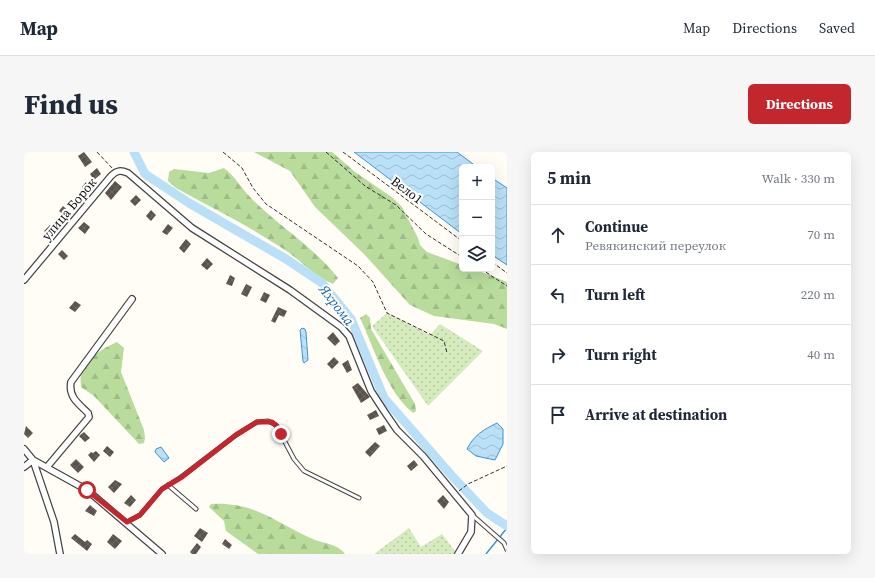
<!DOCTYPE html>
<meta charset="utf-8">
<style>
body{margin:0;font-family:"Source Serif 4",serif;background:#f6f6f7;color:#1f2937}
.controls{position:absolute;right:12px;top:12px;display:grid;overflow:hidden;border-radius:6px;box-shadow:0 4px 16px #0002}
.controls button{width:36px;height:36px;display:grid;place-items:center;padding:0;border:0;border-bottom:1px solid #e0e1e3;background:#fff;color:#1f2937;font:20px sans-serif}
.stop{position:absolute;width:12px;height:12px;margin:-9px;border:3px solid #c4262e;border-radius:50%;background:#fff}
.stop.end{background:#c4262e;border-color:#fff;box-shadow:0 1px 4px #0008}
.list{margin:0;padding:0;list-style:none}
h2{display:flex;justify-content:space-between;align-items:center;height:52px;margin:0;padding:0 16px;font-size:17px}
h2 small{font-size:13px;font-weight:400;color:#747a83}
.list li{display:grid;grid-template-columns:26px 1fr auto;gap:12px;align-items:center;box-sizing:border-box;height:60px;padding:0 16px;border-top:1px solid #e0e1e3}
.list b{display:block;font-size:15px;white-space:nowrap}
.list p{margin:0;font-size:13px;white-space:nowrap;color:#747a83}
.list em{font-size:13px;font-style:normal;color:#747a83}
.icon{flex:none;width:22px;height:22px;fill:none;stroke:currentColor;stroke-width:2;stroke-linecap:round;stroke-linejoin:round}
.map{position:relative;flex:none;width:483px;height:402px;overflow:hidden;border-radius:6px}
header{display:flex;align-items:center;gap:24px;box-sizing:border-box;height:56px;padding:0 20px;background:#fff;border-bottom:1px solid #e0e1e3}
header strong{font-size:19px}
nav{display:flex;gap:22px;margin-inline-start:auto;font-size:14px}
.intro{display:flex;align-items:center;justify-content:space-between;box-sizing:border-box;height:96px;padding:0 24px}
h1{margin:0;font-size:28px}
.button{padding:10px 18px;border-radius:6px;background:#c4262e;color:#fff;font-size:14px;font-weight:700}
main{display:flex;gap:24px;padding:0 24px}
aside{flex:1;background:#fff;border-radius:6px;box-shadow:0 4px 16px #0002}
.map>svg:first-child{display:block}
</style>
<header>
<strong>Map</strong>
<nav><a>Map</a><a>Directions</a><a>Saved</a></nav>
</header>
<div class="intro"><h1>Find us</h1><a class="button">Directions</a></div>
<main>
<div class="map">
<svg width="483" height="402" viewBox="0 0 483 402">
<defs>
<pattern id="forest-firs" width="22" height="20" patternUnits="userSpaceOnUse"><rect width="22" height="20" fill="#b9dc9c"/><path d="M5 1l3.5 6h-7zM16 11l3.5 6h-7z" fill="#9ebc85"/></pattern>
<pattern id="park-dots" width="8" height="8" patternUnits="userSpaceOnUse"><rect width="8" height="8" fill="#d5ebbd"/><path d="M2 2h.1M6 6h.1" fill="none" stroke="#b6c8a1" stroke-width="1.8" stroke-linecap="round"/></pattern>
<pattern id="water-waves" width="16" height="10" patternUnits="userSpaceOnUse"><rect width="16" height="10" fill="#b9e0f7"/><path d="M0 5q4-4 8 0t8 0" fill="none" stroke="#9ebfd3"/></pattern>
<pattern id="building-cross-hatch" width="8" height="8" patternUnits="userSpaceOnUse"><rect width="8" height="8" fill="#5a524d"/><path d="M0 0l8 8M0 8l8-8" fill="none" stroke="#6d6662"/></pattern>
</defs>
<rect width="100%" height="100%" fill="#fffdf5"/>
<!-- forest -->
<path fill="url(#forest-firs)" d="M 230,0 L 308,0 L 331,20 L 369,46 L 378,55 L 394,86 L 396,93 L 403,100 L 438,113 L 438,117 L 450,117 L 483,130 L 483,177 L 470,172 L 410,164 L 386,153 L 340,102 L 291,55 L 266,19 Z
M 200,16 C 211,24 217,36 226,45 C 254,74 289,94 314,126 L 309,132 C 292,125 279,111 264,100 C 229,76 190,57 152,36 L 144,29 L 145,20 L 150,17 L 185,21 Z
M 342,162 L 346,166 L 347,177 L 391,252 L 392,259 L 389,261 C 363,240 350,196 336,166 Z
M 93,190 L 100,196 L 97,220 L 120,278 L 121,286 L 120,291 L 115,292 L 70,244 L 57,235 C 57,231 56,226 57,222 C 63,206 79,196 93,190 Z
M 187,352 C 201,351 217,353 230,358 C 251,366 270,379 291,388 C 302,392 314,392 321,402 L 234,402 L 202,379 L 200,369 L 185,355 Z"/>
<!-- park -->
<path fill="url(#park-dots)" d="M 363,161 L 406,183 L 416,172 L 459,199 L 404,254 L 348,174 Z
M 385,376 L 397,395 L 418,382 L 433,402 L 350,402 Z"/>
<!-- water -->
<path fill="url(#water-waves)" stroke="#3f96cf" d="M 330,0 L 433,0 L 453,15 L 438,15 L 438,82 Z
M 468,26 L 483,36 L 483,113 L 468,103 Z
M 278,176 L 281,177 L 282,180 L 284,208 L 280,211 L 279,209 L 276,178 Z
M 473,271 L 479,277 L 479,292 L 471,308 L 452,304 L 443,297 C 450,283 459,278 473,271 Z
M 137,295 L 145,306 L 140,310 L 131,300 L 132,297 Z"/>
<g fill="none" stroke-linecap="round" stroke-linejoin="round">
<!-- stream -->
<path stroke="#3f96cf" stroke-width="1.5" d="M 462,402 L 483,376"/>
<!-- river -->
<path stroke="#b9e0f7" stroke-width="9" d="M 110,0 L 121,22 L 165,51 L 262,107 L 298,131 L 327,167 L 360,246 L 428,324 L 463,361 L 483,374"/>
</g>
<!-- building -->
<path fill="url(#building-cross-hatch)" d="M 60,0 L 68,10 L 61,15 L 54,4 Z
M 73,16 L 77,22 L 70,28 L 66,22 Z
M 91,29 L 98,35 L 87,48 L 81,41 Z
M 62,30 L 67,36 L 63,40 L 58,35 Z
M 112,43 L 117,48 L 111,54 L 106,49 Z
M 39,54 L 46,60 L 42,65 L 35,59 Z
M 127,58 L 132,63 L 127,69 L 122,64 Z
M 60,70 L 66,75 L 61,82 L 54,76 Z
M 144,72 L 149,76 L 143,83 L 138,80 Z
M 26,73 L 30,77 L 25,83 L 20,79 Z
M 162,87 L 167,92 L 160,101 L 155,96 Z
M 38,98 L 44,104 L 40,108 L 34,102 Z
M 183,106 L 189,112 L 183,118 L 177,113 Z
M 206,123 L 211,126 L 208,134 L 202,132 Z
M 222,132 L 228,135 L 223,145 L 217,142 Z
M 240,140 L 246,143 L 242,151 L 236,148 Z
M 51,149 L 57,153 L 51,160 L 45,156 Z
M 254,155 L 263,159 L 260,165 L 255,163 L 251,171 L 247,169 Z
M 309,180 L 316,189 L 311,194 L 303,186 Z
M 310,205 L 315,210 L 308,217 L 303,212 Z
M 324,208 L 328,218 L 323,221 L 318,212 Z
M 334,231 L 346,245 L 337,251 L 328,235 Z
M 352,258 L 355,264 L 346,268 L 343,263 Z
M 360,273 L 363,279 L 355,283 L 352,277 Z
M 2,274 L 9,281 L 4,286 L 0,282 Z
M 60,280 L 66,286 L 61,290 L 55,284 Z
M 351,290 L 356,294 L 346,305 L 341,300 Z
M 83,294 L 90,300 L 86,305 L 79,299 Z
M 72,299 L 76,303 L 70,310 L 64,303 L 67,300 L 69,301 Z
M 52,307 L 60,315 L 54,321 L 46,313 Z
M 390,308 L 394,313 L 387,319 L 383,314 Z
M 91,328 L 98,332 L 90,341 L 84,335 Z
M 107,343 L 112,348 L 106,355 L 100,351 Z
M 419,343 L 425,350 L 420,357 L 413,349 Z
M 66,353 L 73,359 L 70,364 L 61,359 Z
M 176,376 L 184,381 L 178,390 L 170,384 Z
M 51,382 L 61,390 L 63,388 L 68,392 L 63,399 L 47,386 Z
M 89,382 L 98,389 L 91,397 L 83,390 Z
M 201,387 L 208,393 L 205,397 L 198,392 Z
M 173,391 L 177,395 L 172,402 L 168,402 L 166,400 Z"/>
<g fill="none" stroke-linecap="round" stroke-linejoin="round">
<defs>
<path id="service" d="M 144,333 L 172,357
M 448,363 L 480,391 L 483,398
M 103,370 L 116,363 L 138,337 L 157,325 L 212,283 L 233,270 L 244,269 L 252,273 L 270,307 L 280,319 L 335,346"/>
<path id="minor" d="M 0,128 L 87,24 C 93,18 97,18 104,21 L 168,76 L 266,138 L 317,175 L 325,184 L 347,239 L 360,259 L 373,278 L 399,304 L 448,363 L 447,380 L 434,402
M 0,297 L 9,308 L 63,338 L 138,402
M 0,315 L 9,308 L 30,370 L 36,402
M 23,315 L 65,265 L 64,261 C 55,252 44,245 47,230 L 108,147"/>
</defs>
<!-- service casing -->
<use href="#service" stroke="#444" stroke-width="5"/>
<!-- minor casing -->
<use href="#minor" stroke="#444" stroke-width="8"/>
<!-- path -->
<path stroke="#333" stroke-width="1" stroke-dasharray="4 2" stroke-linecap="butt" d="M 73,0 L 89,17
M 199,0 L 218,16 L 229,36 L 242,52 L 334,114 L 349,130 L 363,161 L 420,189 L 423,201
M 302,0 L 341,34 L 372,53 L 402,82 L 438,105
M 319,0 L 438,89
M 468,110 L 483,121
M 457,117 L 483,134
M 435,339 L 444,332 L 483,314"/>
<!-- service -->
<use href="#service" stroke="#fff" stroke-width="3"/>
<!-- minor -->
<use href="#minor" stroke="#fff" stroke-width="5.5"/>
</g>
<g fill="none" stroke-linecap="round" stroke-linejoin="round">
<!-- route -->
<path stroke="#c4262e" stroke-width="5" d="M 63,338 L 103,370 L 116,363 L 138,337 L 158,325 L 212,283 L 233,270 L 248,270 L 255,276 L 257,282"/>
</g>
<g text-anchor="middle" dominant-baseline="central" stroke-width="4" stroke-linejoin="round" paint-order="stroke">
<!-- street labels -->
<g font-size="13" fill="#111" stroke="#fff">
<text transform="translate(383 38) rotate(37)">Вело1</text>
<text transform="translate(45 57) rotate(-50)">улица Борок</text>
</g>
<!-- water labels -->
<g font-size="14" font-style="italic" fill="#1768a6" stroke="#fff">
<text transform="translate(313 153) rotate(52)">Яхрома</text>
</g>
</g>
</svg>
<div class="controls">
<button>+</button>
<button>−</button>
<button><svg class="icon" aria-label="layers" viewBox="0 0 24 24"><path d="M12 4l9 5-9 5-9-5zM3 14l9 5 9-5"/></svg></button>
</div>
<div class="stop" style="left:63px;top:338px"></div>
<div class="stop end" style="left:257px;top:282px"></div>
</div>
<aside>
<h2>5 min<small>Walk · 330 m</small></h2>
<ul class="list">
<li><svg class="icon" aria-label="ahead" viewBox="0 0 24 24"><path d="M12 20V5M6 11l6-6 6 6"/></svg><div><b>Continue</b><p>Ревякинский переулок</p></div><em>70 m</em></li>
<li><svg class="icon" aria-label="left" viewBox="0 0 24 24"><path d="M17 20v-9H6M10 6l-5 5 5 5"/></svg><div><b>Turn left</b></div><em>220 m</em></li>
<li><svg class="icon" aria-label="right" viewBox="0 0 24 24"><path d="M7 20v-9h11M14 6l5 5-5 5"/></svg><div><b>Turn right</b></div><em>40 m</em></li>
<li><svg class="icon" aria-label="arrive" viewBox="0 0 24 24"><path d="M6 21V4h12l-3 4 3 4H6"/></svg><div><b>Arrive at destination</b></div></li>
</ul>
</aside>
</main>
